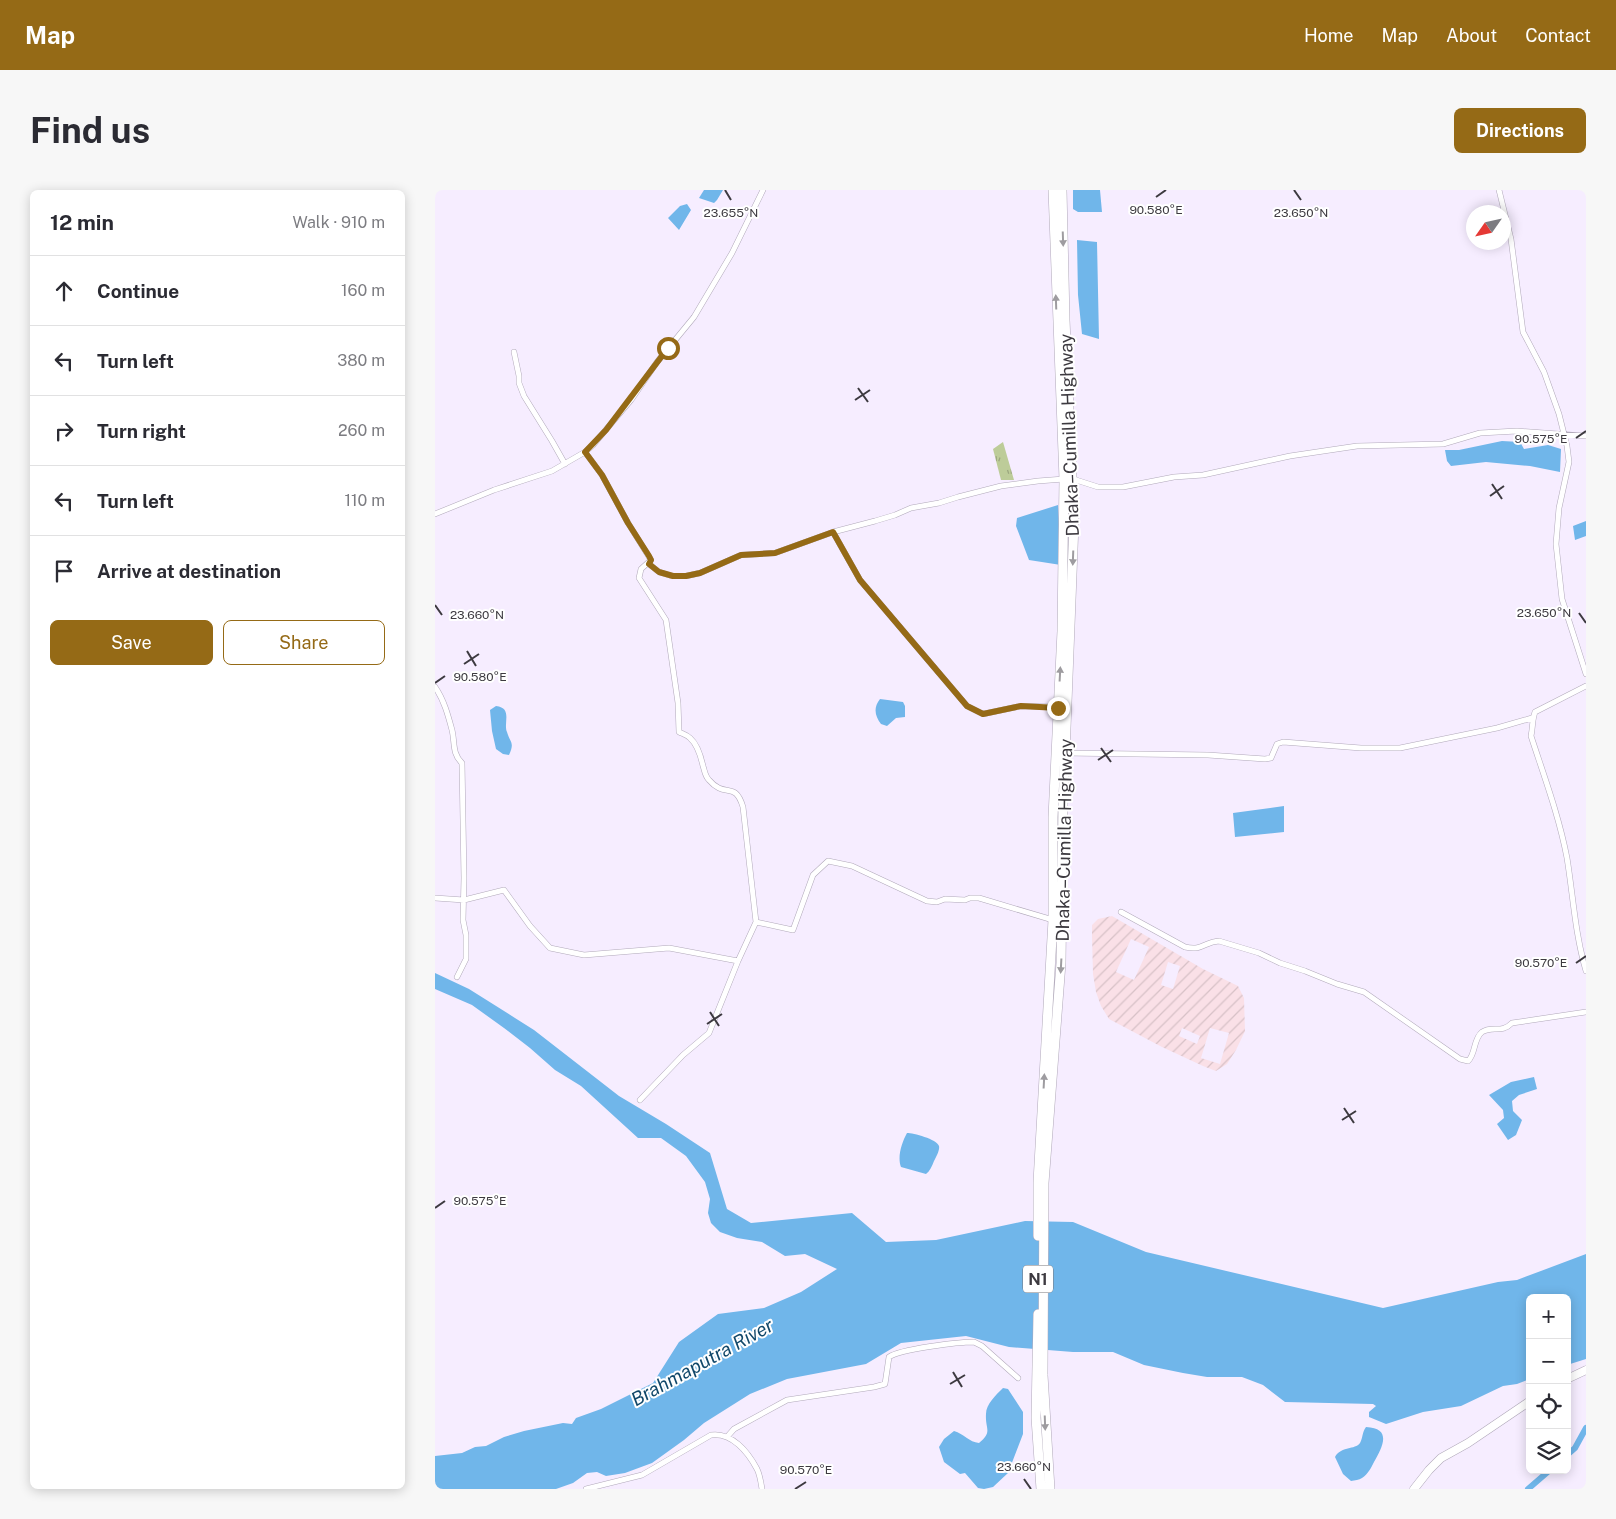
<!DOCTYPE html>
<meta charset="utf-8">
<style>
body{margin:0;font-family:"Public Sans",sans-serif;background:#f7f7f7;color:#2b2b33}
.controls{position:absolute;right:15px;bottom:15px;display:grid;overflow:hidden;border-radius:8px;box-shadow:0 2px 12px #0003}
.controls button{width:45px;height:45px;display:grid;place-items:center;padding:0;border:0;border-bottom:1px solid #e1e1e2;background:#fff;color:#2b2b33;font:25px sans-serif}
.compass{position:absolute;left:1031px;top:15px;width:45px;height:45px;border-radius:50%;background:#fff;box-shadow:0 2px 12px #0003;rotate:236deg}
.stop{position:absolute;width:15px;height:15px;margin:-11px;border:4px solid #956a16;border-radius:50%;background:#fff}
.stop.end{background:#956a16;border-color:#fff;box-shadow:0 1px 5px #0008}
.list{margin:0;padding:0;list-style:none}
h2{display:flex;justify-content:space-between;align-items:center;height:65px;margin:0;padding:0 20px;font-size:21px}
h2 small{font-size:16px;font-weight:400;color:#7c7c81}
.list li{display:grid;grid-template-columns:32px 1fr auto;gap:15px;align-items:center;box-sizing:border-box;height:70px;padding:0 20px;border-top:1px solid #e1e1e2}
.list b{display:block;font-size:19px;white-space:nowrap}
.list em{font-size:16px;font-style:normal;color:#7c7c81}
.actions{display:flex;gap:10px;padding:15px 20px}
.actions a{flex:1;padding:11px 0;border:1px solid #956a16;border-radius:8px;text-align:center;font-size:18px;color:#956a16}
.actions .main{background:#956a16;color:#fff}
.icon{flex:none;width:28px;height:28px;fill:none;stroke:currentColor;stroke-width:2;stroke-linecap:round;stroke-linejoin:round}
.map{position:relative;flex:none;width:1151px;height:1299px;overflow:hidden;border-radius:8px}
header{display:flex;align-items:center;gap:30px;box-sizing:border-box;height:70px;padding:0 25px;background:#956a16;color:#fff}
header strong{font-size:24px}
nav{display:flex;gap:28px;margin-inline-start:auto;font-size:18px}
.intro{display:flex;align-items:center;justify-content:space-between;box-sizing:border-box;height:120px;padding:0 30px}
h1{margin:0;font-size:35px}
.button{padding:12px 22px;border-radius:8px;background:#956a16;color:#fff;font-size:18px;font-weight:700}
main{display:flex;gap:30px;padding:0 30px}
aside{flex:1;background:#fff;border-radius:8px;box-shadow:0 2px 12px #0003}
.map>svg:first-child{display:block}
</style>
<header>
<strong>Map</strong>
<nav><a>Home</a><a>Map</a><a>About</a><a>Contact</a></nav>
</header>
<div class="intro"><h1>Find us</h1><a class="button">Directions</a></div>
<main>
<aside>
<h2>12 min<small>Walk · 910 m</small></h2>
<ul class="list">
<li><svg class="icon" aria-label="ahead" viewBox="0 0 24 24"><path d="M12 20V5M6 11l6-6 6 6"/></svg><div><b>Continue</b></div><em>160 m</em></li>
<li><svg class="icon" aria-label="left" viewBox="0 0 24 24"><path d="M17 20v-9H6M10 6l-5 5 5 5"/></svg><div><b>Turn left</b></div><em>380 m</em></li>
<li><svg class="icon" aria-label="right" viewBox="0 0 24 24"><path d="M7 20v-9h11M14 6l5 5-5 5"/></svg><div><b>Turn right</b></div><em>260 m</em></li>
<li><svg class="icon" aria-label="left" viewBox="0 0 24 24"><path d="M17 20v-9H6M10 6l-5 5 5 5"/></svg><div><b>Turn left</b></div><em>110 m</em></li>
<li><svg class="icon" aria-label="arrive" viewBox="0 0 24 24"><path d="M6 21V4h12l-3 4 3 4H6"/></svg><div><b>Arrive at destination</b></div></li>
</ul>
<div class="actions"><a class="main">Save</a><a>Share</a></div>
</aside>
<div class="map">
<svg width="1151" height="1299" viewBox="0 0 1151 1299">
<defs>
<pattern id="industrial-furrows" width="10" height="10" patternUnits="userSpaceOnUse" patternTransform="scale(1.25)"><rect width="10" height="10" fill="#fae0e7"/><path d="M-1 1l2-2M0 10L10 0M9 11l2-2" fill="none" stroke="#d7c1c7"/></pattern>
<pattern id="park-tufts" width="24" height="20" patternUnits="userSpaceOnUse" patternTransform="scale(1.25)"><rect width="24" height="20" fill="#bdcc99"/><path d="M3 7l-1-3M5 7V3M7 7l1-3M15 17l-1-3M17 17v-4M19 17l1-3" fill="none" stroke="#9ba77e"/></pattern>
</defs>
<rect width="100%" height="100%" fill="#f6edff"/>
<!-- industrial -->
<path fill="url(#industrial-furrows)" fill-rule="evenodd" d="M 677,726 L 768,779 L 803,796 L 809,808 L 810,841 L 801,860 L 792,874 L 781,881 L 768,876 L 727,857 L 674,829 L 666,816 L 661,802 L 658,784 L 657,747 L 657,735 L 663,729 ZM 696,749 L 714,757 L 699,790 L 681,782 ZM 733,772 L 745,776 L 738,799 L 726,795 ZM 747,838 L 765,846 L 762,854 L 744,846 ZM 775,838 L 794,843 L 785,874 L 766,868 Z"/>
<!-- park -->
<path fill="url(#park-tufts)" d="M 568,252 L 579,290 L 566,290 L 558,259 Z"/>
<!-- water -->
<path fill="#70b6ea" d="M 269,0 L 288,0 L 282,10 L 279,13 L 264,8 Z
M 638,0 L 665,0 L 667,22 L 643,22 L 638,19 Z
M 252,14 L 256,20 L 244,40 L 233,28 L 245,16 Z
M 642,50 L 662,52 L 664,149 L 647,144 L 643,105 Z
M 1067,251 L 1085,252 L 1089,259 L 1113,255 L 1126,259 L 1125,282 L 1095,276 L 1051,272 L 1016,276 L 1012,271 L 1010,260 L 1024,260 Z
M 623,315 L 626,375 L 594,370 L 581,336 L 582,328 Z
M 1151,331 L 1151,346 L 1140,350 L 1138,336 Z
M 445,509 L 468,512 L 470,516 L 470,527 L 461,528 L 452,536 L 446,534 C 440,526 438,518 445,509 Z
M 61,516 C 78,518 68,533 72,542 C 75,553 80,552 74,565 L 68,564 L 61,559 L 57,541 L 55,520 Z
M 849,616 L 849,642 L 800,647 L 798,623 Z
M 0,783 L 34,799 L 99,840 L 184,906 L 231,934 L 275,963 L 292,1019 L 316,1033 L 417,1023 L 451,1052 L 501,1050 L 590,1031 L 638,1032 L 711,1062 L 948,1118 L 1063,1092 L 1082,1090 L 1151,1064 L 1151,1169 L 1132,1175 L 1132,1108 L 1095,1108 L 1095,1189 L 1082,1194 L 1068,1196 L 1026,1216 L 988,1222 L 951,1234 L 934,1227 L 934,1222 L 941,1216 L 938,1214 L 850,1212 L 828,1195 L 807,1187 L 772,1187 L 748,1183 L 709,1175 L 678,1162 L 638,1162 L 574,1157 L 531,1146 L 466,1153 L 431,1174 L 352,1189 L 315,1204 L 269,1233 L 249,1250 L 217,1273 L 190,1283 L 171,1286 L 162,1282 L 152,1283 L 138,1293 L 121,1299 L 0,1299 L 0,1266 L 27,1263 L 40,1257 L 51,1256 L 69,1247 L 89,1241 L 128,1233 L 137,1234 L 141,1228 L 166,1219 L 218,1193 L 244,1152 L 283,1124 L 329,1118 L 366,1102 L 402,1079 L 370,1064 L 350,1066 L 327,1052 L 302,1048 L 285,1042 L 276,1033 L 273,1023 L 275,1009 L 270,992 L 251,966 L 226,948 L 203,948 L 146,896 L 120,880 L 95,858 L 69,838 L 37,815 L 0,799 Z
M 1099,887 L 1102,899 L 1084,905 L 1077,911 L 1078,921 L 1087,930 L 1081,945 L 1073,950 L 1062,934 L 1069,928 L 1068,920 L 1054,905 L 1076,892 Z
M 472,943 C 478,943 502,949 504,956 C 505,960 501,967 499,971 C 497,976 495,981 491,984 L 466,977 C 462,967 467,952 472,943 Z
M 568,1198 L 573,1199 L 588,1222 L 588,1244 L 573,1283 L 558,1297 L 549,1299 L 543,1298 L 530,1283 L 525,1284 L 509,1272 L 504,1257 L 509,1249 L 519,1241 C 529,1244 534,1252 544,1253 C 558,1241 550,1240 551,1224 C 551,1214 561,1205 568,1198 Z
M 931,1237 C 958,1238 947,1258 939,1272 C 936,1278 933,1284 927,1288 C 924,1290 920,1290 916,1291 L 908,1284 L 900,1267 C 906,1256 920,1260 925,1253 C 928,1248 927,1242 931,1237 Z"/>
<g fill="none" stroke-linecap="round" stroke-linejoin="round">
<!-- canal -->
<path stroke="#70b6ea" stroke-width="6" d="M 1132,1265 L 1140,1258 L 1151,1238
M 1093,1299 L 1115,1280"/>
<defs>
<path id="minor" d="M 1064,0 L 1076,49 L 1088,142 L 1109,182 L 1124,224 L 1132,256 L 1134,272 L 1124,318 L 1121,354 L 1127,409 L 1151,484
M 79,162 L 84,186 L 84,193 L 89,206 L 117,251 L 130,274
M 150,262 L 167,285 L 193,333 L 216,370 L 206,379 L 204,388 L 231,430 L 243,513 L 244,542 C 248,544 252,545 255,548 C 262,554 266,567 268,576 C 270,582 270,586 274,590 C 290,609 300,590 308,617 L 321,732 L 303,771 L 274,843 L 248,865 L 205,910
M 638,289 L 663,297 L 688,297 L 739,287 L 768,285 L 855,266 L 922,256 L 1008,254 L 1045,243 L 1082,241 L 1151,246
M 0,324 L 59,300 L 117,281 L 150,262 L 158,255 L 196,210 L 222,172 L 259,127 L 297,63 L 328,0
M 398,342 L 425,390 L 532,516 L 548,524 L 586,516 L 623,517
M 214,374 L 224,382 L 237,386 L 251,386 L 265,383 L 306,365 L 340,363 L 398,342 L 440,331 L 460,325 L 476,318 L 504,313 L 523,307 L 566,296 L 603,291 L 629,289
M 1151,496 L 1100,522 C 1097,530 1098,537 1096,546 C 1109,586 1124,626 1132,668 C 1138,705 1140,744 1151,781
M 0,497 C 9,510 13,525 17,540 C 20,552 17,564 27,573 L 29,688 L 28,730 L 31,745 L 31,769 L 22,787
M 630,563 L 773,565 L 830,569 L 836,568 L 842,554 L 848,552 L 926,558 L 965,558 L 1062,538 L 1097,528
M 0,708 L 29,710 L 69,700 L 95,736 L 115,758 L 149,765 L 234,758 L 303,771
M 686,722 L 750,757 C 768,761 769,752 784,751 L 824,763 L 845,773 L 870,781 L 902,794 L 929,802 L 1025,869 L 1033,871 C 1041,864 1038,849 1047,842 C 1058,835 1066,844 1077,833 L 1151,822
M 321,732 L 358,740 L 378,685 L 393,671 L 417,676 L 492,711 L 502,712 L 510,709 L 530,710 L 535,708 L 544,708 L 618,730
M 292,1247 L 299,1239 L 352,1210 L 439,1197 L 450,1194 L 454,1167 C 465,1159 524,1152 539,1152 L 547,1156 L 583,1188
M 151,1299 L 207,1285 L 276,1245 C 297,1242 313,1262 322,1279 C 325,1285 326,1293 327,1299"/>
<path id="secondary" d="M 1132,1189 L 1151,1180
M 979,1299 L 994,1280 L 1006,1268 L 1033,1253 L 1095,1211"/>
<path id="trunk" d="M 603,1046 L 603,992 L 618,730 L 618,627 L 627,441 L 629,289 L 618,0
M 603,1124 L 601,1228 L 606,1299
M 615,1299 L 608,1185 L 609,993 L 626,773 L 628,615 L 639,333 L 630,130 L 627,0"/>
</defs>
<!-- minor casing -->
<use href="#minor" stroke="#b1a9ba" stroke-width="6"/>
<!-- secondary casing -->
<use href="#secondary" stroke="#b1a9ba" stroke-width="9"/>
<!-- trunk casing -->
<use href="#trunk" stroke="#b1a9ba" stroke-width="10"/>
<!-- minor -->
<use href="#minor" stroke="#fff" stroke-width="5"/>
<!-- secondary -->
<use href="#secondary" stroke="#fff" stroke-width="8"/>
<!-- trunk -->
<use href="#trunk" stroke="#fff" stroke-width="9"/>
</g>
<!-- one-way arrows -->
<defs><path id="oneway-solid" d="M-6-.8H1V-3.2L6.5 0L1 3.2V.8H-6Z" transform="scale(1.25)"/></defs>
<g fill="#9e9ca0">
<use href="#oneway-solid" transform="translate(628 49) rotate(88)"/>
<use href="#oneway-solid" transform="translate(621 112) rotate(-92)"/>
<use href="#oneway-solid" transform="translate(638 368) rotate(92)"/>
<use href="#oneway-solid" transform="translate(625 484) rotate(-87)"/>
<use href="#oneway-solid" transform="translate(626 776) rotate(93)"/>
<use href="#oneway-solid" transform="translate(609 891) rotate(-87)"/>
<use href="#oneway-solid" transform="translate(610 1233) rotate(88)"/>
</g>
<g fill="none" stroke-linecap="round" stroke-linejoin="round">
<!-- route -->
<path stroke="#956a16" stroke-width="6" d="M 233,158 L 171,240 L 150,262 L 167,285 L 193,333 L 214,366 L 216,370 L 214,374 L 224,382 L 238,386 L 251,386 L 265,383 L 306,365 L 340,363 L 398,342 L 425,390 L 532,516 L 548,524 L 586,516 L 623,518"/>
</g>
<!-- ticks -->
<path fill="none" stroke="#3d3a40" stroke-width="2" d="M 290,0 L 296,10M 859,0 L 866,10M 721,7 L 731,0M 423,198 L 433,212M 420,210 L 435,200M 1141,248 L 1151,241M 1057,294 L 1067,309M 1055,306 L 1069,296M 0,415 L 7,425M 1144,423 L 1151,433M 32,461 L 41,476M 29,474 L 44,464M 0,493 L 10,486M 666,558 L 676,572M 663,570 L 678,560M 1141,773 L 1151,766M 275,822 L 284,836M 272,834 L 287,824M 909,918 L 919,933M 907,930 L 921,921M 0,1018 L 10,1011M 518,1182 L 527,1197M 515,1194 L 530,1185M 589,1289 L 596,1299M 360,1299 L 371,1292"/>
<g text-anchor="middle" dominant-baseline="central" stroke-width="4" stroke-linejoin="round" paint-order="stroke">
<!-- shield labels -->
<rect fill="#fff" stroke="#777579" stroke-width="1" x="588" y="1075.5" width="30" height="27" rx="4"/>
<g font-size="16" font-weight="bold" fill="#3d3a40">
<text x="603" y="1089">N1</text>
</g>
<!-- street labels -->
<g font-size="18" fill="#3d3a40" stroke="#fff">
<text transform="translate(634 245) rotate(-92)">Dhaka–Cumilla Highway</text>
<text transform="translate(629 650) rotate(-89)">Dhaka–Cumilla Highway</text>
</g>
<!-- water labels -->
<g font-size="19" font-style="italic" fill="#11486a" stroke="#fff">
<text transform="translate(267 1172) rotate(-29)">Brahmaputra River</text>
</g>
</g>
<g font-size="12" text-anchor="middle" fill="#3d3a40" stroke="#fff" stroke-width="4" stroke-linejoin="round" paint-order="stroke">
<text x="721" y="24">90.580°E</text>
<text x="296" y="27">23.655°N</text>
<text x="866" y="27">23.650°N</text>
<text x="1106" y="253">90.575°E</text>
<text x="1109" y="427">23.650°N</text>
<text x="42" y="429">23.660°N</text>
<text x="45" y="491">90.580°E</text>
<text x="1106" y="777">90.570°E</text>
<text x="45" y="1015">90.575°E</text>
<text x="589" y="1281">23.660°N</text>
<text x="371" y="1284">90.570°E</text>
</g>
</svg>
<div class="controls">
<button>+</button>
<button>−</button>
<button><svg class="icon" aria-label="locate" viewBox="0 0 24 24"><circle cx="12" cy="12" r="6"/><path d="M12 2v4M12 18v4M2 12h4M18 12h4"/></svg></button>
<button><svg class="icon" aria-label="layers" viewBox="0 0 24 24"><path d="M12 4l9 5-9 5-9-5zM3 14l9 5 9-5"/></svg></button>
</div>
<svg class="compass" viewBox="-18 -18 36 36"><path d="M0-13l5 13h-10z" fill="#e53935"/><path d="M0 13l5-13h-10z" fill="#7c7c81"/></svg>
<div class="stop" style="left:233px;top:158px"></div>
<div class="stop end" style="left:623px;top:518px"></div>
</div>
</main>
